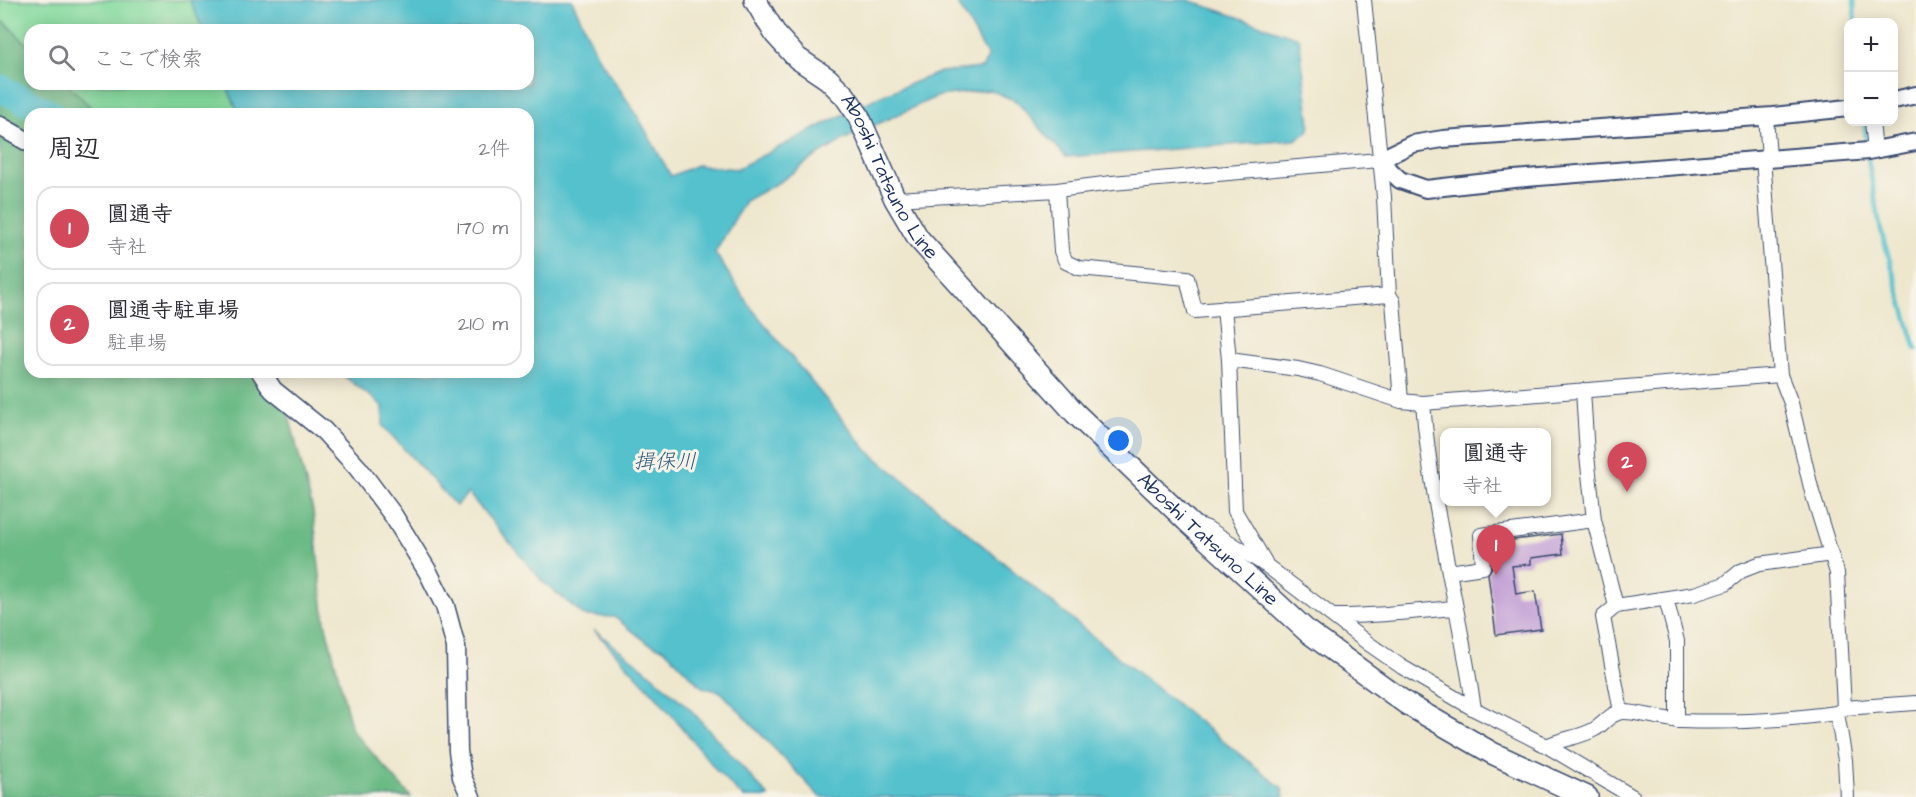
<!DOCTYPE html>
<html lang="ja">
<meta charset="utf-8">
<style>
body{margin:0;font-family:"Architects Daughter","Klee One",sans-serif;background:#f2f2f3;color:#2b2b33}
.controls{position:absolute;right:18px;top:18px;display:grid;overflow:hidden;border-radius:12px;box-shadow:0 3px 15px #0003}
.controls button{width:54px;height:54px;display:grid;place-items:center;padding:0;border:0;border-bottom:2px solid #e1e1e2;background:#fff;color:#2b2b33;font:30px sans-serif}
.you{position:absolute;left:1119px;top:441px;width:21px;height:21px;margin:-15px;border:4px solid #fff;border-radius:50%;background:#1a73e8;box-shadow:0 0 0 9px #1a73e833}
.badge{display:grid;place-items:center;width:39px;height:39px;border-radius:50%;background:#d1495b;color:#fff;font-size:20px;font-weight:700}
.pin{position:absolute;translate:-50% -50px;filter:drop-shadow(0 2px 3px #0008)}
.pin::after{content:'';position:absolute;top:32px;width:21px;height:18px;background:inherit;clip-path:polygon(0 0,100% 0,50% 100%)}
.popup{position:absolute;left:1440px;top:428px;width:111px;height:78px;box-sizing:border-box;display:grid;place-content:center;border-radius:12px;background:#fff;filter:drop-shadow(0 2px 4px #0005);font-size:20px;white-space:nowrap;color:#7c7c81}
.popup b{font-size:22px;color:#2b2b33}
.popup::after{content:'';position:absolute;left:50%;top:100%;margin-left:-12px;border:12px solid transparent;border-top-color:#fff}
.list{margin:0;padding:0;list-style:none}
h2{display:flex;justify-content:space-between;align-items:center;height:78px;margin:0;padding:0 24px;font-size:26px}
h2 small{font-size:20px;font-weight:400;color:#7c7c81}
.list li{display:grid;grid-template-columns:39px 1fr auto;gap:18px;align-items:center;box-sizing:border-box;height:84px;margin:0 12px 12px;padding:0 12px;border:2px solid #e1e1e2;border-radius:18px}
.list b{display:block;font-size:22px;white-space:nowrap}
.list p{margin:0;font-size:20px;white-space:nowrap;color:#7c7c81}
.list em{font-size:20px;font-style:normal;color:#7c7c81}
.icon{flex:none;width:33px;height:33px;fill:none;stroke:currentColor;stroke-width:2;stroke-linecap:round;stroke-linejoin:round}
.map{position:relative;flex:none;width:1916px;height:797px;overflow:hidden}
.search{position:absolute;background:#fff;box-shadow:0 3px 15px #0003;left:24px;top:24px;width:510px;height:66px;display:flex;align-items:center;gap:15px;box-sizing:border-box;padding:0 21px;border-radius:18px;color:#7c7c81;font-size:22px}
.panel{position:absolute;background:#fff;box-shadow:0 3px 15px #0003;left:24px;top:108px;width:510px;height:270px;border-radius:18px}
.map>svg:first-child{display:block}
</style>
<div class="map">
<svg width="1916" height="797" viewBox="0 0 1916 797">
<rect width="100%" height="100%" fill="#f7f3e8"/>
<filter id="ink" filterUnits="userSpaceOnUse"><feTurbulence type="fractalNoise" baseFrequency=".0167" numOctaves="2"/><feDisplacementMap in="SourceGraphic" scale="12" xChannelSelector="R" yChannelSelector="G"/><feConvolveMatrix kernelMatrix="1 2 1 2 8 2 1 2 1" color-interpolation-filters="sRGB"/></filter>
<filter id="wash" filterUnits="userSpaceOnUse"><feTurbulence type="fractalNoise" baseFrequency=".008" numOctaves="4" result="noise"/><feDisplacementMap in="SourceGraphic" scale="24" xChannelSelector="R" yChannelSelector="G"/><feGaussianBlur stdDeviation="1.35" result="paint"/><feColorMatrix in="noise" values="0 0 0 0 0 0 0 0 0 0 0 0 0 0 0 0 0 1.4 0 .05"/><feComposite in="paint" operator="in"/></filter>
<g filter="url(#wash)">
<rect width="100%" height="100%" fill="#eee7cd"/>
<!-- green -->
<path fill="#84da9e" stroke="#50847e" stroke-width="1.5" d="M 0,0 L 190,0 L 203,30 L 30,30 L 30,84 L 226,84 L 239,114 L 81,114 L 0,73 Z"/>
<!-- forest -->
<path fill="#6bba85" stroke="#437472" stroke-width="1.5" d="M 0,21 L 5,23 L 30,47 L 30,84 L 67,84 L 98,114 L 30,114 L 30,372 L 278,372 L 313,511 L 325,622 L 352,730 L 411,797 L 0,797 Z"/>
<!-- water -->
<path fill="#54c1cd" stroke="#387896" stroke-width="1.5" d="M 190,0 L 572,0 L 598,57 L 637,115 L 671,176 L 697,165 L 736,169 L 880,96 L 940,72 L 982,68 L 988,57 L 956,0 L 1188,0 L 1299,38 L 1310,124 L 1308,132 L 1295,140 L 1066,157 L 1016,101 L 990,90 L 938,96 L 845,139 L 810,160 L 781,181 L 745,201 L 715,253 L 749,305 L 867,450 L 1119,658 L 1282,788 L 1284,797 L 820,797 L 721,692 L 702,687 L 664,649 L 648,643 L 614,617 L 585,616 L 543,582 L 468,493 L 456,506 L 383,426 L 383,406 L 340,373 L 528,372 L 528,114 L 239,114 L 226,84 L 528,84 L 528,30 L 203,30 Z
M 594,630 L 645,669 L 691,710 L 769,797 L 743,797 L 718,772 L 656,696 Z"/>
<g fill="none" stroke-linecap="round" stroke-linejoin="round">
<!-- stream -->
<path stroke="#54c1cd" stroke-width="4.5" d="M 1854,0 L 1855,22
M 1864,122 L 1869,165 L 1881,231 L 1916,349"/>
<!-- river -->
<path stroke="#54c1cd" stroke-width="28" d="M 0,88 L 51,114"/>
</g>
<g id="blocks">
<!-- building -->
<path fill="#c19dd5" d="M 1561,534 L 1563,554 L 1531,558 L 1531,564 L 1512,566 L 1516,594 L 1535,591 L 1541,629 L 1496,635 L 1488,574 L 1492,567 L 1491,543 Z"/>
</g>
</g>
<g filter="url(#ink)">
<use href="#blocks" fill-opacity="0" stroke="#3b4b6f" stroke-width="1.5"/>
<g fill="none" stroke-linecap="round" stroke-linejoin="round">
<defs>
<path id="minor" d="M 1364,0 L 1384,197 L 1389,295 L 1393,301 L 1401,401 L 1423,403 L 1780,375
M 1766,116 L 1769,158
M 1872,122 L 1875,150
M 1763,159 L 1780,375 L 1791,403 L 1812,492 L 1837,573 L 1844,708
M 1057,190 L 1061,251 L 1066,262 L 1079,268 L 1187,278 L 1195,311 L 1389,295
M 895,199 L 1057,190 L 1112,183 L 1379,160
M 1224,308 L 1229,360 L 1235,511 L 1265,562
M 1229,360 L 1298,369 L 1320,374 L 1401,401
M 1583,390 L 1587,455 L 1594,520 L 1616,606
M 1423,403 C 1431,506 1459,607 1474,709 L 1547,746 L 1633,797
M 1199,525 L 1207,528 L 1267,566 L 1369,644 L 1402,667 L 1474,709
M 1449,572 L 1483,567 L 1481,535 L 1594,520
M 1666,599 L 1677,641 L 1677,721
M 1333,616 C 1374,617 1414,611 1455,608
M 1621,712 L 1603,617 L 1616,606 L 1694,594 L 1725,584 L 1741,571 L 1759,564 L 1832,554
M 1837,713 L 1845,760 L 1847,797
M 1547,746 C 1563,738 1580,738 1595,729 C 1604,724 1610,713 1622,712 C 1636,711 1664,720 1681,721 C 1733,723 1785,720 1837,713 L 1844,708 L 1916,703"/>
<path id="tertiary" d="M 1894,100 L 1916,95
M 1848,108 L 1773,116 L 1443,139 L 1412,144 L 1379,160 L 1400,180 L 1426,189 L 1514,179 L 1869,151 L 1916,142"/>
<path id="secondary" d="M 0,126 L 30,143
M 261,372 L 273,390 L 324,431 L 358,468 L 393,515 L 428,572 L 445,606 L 456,647 L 458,751 L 462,777 L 471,797"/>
<g id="primary">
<path id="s1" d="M 755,0 L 776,35 L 797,58 L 828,79 L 845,96 L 858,115 L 895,199 L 918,238 L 1075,413 L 1187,521 L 1308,632 L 1407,704 L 1492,753 L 1587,797"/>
</g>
</defs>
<!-- minor casing -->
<use href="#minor" stroke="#3b4b6f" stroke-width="16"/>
<!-- tertiary casing -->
<use href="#tertiary" stroke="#3b4b6f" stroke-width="20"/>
<!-- secondary casing -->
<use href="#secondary" stroke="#3b4b6f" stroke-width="21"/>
<!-- primary casing -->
<use href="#primary" stroke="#3b4b6f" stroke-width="24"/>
<!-- minor -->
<use href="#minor" stroke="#fff" stroke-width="14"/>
<!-- tertiary -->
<use href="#tertiary" stroke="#fff" stroke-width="16"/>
<!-- secondary -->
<use href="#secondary" stroke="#fff" stroke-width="18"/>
<!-- primary -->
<use href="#primary" stroke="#fff" stroke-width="21"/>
</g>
</g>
<g text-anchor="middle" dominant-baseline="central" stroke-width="6" stroke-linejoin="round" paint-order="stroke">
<!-- street labels -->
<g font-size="20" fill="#1b2f5e" stroke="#f7f3e8">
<text stroke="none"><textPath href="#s1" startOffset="226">Aboshi Tatsuno Line</textPath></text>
<text stroke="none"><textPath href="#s1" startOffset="712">Aboshi Tatsuno Line</textPath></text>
</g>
<!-- water labels -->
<g font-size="21" font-style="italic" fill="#2c5b7f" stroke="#f7f3e8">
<text x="665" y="461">揖保川</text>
</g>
</g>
</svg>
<div class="controls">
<button>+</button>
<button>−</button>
</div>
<div class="you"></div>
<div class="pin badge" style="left:1496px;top:575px">1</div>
<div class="popup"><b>圓通寺</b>寺社</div>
<div class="pin badge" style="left:1627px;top:492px">2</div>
<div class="search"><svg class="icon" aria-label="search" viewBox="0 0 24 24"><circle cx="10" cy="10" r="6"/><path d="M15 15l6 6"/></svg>ここで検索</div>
<section class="panel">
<h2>周辺<small>2件</small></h2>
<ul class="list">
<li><span class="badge">1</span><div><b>圓通寺</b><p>寺社</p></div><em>170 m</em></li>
<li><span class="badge">2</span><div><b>圓通寺駐車場</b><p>駐車場</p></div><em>210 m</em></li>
</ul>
</section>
</div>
